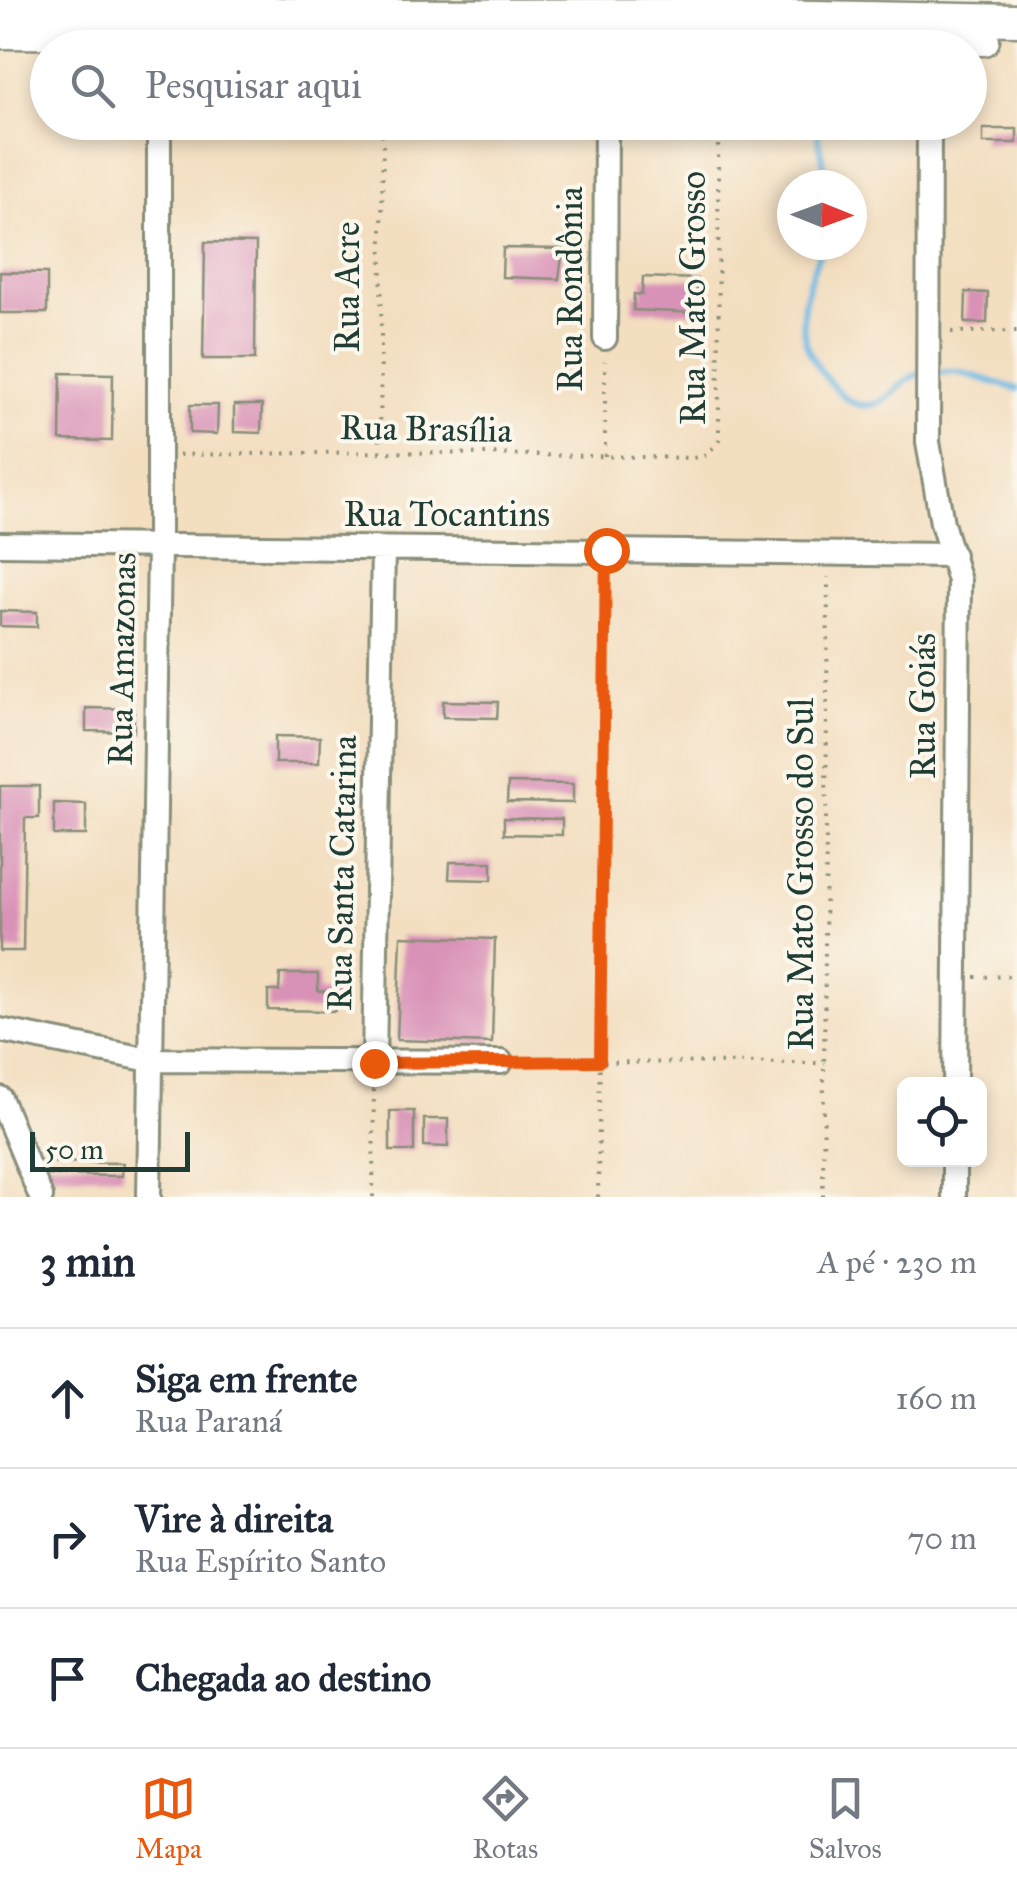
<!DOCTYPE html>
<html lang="pt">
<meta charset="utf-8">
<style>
body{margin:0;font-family:"IM FELL Great Primer",serif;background:#f6f6f7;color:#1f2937}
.controls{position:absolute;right:30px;bottom:30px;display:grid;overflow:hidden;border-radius:15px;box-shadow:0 5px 15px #0003}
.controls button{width:90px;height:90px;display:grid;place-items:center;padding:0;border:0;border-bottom:2px solid #e0e1e3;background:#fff;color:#1f2937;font:50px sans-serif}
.compass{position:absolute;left:777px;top:170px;width:90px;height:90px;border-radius:50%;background:#fff;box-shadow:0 5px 15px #0003;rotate:91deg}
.scale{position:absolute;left:30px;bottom:25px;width:160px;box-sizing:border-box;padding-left:10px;border:5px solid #1f3d34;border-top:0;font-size:28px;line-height:35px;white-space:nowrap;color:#1f3d34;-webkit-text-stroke:8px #fbf7ec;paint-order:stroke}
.stop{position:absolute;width:30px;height:30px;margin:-22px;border:8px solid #ea580c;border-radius:50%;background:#fff}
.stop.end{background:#ea580c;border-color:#fff;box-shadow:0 2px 10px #0008}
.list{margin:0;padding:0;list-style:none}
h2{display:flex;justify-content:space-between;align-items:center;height:130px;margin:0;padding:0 40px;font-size:42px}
h2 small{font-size:32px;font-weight:400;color:#747a83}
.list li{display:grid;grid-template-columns:65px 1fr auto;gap:30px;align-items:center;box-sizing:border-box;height:140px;padding:0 40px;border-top:2px solid #e0e1e3}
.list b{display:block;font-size:38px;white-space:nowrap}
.list p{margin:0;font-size:32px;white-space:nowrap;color:#747a83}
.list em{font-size:32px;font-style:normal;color:#747a83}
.icon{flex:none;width:55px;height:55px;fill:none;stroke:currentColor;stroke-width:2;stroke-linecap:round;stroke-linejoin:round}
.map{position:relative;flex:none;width:1017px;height:1197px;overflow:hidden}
.search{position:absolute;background:#fff;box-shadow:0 5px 15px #0003;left:30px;right:30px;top:30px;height:110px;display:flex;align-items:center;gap:25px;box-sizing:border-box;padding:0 35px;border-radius:55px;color:#747a83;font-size:38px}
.sheet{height:550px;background:#fff}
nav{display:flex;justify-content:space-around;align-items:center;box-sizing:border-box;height:140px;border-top:2px solid #e0e1e3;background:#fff;font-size:28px;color:#747a83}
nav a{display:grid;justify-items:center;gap:5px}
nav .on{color:#ea580c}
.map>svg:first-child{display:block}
</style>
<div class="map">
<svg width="1017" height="1197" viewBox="0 0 1017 1197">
<rect width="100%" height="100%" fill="#fbf7ec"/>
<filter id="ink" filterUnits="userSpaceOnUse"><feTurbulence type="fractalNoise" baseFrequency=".01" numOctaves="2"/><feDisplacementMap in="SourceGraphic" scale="20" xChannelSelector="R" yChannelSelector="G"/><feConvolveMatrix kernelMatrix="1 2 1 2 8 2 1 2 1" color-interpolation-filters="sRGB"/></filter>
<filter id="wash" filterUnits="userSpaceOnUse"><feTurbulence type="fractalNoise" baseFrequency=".0048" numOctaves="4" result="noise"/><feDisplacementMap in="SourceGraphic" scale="40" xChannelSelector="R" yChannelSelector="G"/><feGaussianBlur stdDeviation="2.25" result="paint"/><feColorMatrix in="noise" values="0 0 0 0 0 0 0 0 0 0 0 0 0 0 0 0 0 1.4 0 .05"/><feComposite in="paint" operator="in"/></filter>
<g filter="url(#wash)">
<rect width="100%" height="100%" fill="#f3dec0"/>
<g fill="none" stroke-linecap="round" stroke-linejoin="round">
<!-- stream -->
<path stroke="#69b8e3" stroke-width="6" d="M 815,122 L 828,185
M 822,245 C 801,304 787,338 836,389 C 846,399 855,407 869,405 C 892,403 900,379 921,373
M 933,373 L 956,371 L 1017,389"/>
</g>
<g id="blocks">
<!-- building -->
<path fill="#d992b7" d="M 983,129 L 1017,129 L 1017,143 L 983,143 Z
M 205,242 L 256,243 L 255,359 L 203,359 Z
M 503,248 L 563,249 L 559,279 L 502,277 Z
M 0,272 L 47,273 L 47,313 L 0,313 Z
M 643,277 L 697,279 L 696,313 L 633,310 L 634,294 L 642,295 Z
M 966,292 L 988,293 L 987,323 L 965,323 Z
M 61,373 L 113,374 L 112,441 L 60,440 Z
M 190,405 L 218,405 L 217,434 L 190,433 Z
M 234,405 L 262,405 L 261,433 L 234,432 Z
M 0,611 L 37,612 L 37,627 L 0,626 Z
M 443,701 L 498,702 L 497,718 L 443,717 Z
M 86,708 L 134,709 L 134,732 L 86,731 Z
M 275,736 L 320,737 L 319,763 L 275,763 Z
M 508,783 L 573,784 L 573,803 L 507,802 Z
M 0,786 L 39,786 L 39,818 L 25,818 L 23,951 L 0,951 Z
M 54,803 L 86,804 L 86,835 L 54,835 Z
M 504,818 L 562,819 L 562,835 L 504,834 Z
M 450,862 L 492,862 L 492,880 L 449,879 Z
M 401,936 L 495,939 L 492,1043 L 397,1040 Z
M 280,974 L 318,974 L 318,991 L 335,992 L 335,1011 L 268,1010 L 268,991 L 279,991 Z
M 390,1111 L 414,1111 L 414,1151 L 390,1151 Z
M 424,1119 L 448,1119 L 448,1147 L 424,1146 Z
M 42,1162 L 123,1163 L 122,1176 L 42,1175 Z"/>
</g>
</g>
<g filter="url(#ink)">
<use href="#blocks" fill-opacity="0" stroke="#898e7a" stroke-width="2.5"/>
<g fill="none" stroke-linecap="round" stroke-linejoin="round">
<defs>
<path id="street" d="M 929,122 L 928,442 L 942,523 L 959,581 L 955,1084
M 605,338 L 606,122
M 0,544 L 953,555
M 0,1030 L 150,1060 L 501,1062
M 374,1063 L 383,549
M 0,1098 L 41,1197
M 149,1197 L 159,547 L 159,122
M 954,1197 L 954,1160"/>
<path id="secondary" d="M 0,8 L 383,15 L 718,14 L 1017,20
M 0,33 L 984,40"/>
</defs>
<!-- street casing -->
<use href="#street" stroke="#898e7a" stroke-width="28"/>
<!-- secondary casing -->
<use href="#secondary" stroke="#898e7a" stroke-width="35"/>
<!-- path -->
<path stroke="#898e7a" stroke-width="4" stroke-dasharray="2.5 8" stroke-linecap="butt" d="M 951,332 L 1017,331
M 380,452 L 383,122
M 179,455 L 380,452 L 693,458 L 707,455 L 719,440 L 718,122
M 605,456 L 605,361
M 975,977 L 1017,976
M 520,1062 L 825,1063
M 373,1197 L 374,1082
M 598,1197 L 606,574
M 823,1197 L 828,577"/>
<!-- street -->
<use href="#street" stroke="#fff" stroke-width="22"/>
<!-- secondary -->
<use href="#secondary" stroke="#fff" stroke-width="30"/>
</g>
</g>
<g fill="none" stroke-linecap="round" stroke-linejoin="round" filter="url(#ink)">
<!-- route -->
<path stroke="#ea580c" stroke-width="12" d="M 374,1063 L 600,1061 L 606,550"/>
</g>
<g text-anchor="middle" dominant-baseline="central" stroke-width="8" stroke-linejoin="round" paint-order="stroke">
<!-- street labels -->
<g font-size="35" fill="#1f3d34" stroke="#fbf7ec">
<text transform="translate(347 287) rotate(-90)">Rua Acre</text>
<text transform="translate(570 289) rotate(-90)">Rua Rondônia</text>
<text transform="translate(693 298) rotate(-90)">Rua Mato Grosso</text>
<text transform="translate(426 429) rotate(1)">Rua Brasília</text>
<text x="447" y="514">Rua Tocantins</text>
<text transform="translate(122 659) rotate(-89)">Rua Amazonas</text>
<text transform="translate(923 706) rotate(-90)">Rua Goiás</text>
<text transform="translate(342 873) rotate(-89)">Rua Santa Catarina</text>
<text transform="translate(801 874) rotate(-90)">Rua Mato Grosso do Sul</text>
</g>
</g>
</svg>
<div class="controls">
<button><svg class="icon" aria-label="locate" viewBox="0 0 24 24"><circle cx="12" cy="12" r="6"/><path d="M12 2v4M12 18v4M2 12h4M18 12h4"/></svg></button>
</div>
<svg class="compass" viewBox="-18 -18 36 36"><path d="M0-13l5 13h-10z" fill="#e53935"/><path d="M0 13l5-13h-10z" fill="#747a83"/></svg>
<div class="scale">50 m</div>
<div class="stop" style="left:606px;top:550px"></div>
<div class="stop end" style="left:374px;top:1063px"></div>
<div class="search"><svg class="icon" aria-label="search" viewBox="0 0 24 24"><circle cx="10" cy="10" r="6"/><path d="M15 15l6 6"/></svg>Pesquisar aqui</div>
</div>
<section class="sheet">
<h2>3 min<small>A pé · 230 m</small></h2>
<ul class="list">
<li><svg class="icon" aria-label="ahead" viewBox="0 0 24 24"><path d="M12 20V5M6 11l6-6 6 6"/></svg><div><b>Siga em frente</b><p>Rua Paraná</p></div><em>160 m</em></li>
<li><svg class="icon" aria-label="right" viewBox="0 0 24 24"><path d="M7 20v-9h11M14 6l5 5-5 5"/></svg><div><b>Vire à direita</b><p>Rua Espírito Santo</p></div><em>70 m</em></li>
<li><svg class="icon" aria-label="arrive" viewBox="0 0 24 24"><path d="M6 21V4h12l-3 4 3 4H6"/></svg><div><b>Chegada ao destino</b></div></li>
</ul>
</section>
<nav>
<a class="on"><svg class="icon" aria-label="map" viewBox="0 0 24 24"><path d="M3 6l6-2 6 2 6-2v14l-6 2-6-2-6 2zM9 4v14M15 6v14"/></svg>Mapa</a>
<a><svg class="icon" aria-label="directions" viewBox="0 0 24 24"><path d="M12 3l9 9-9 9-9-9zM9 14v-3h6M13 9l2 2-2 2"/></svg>Rotas</a>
<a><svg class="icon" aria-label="saved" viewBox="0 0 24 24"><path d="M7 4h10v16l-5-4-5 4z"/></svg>Salvos</a>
</nav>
